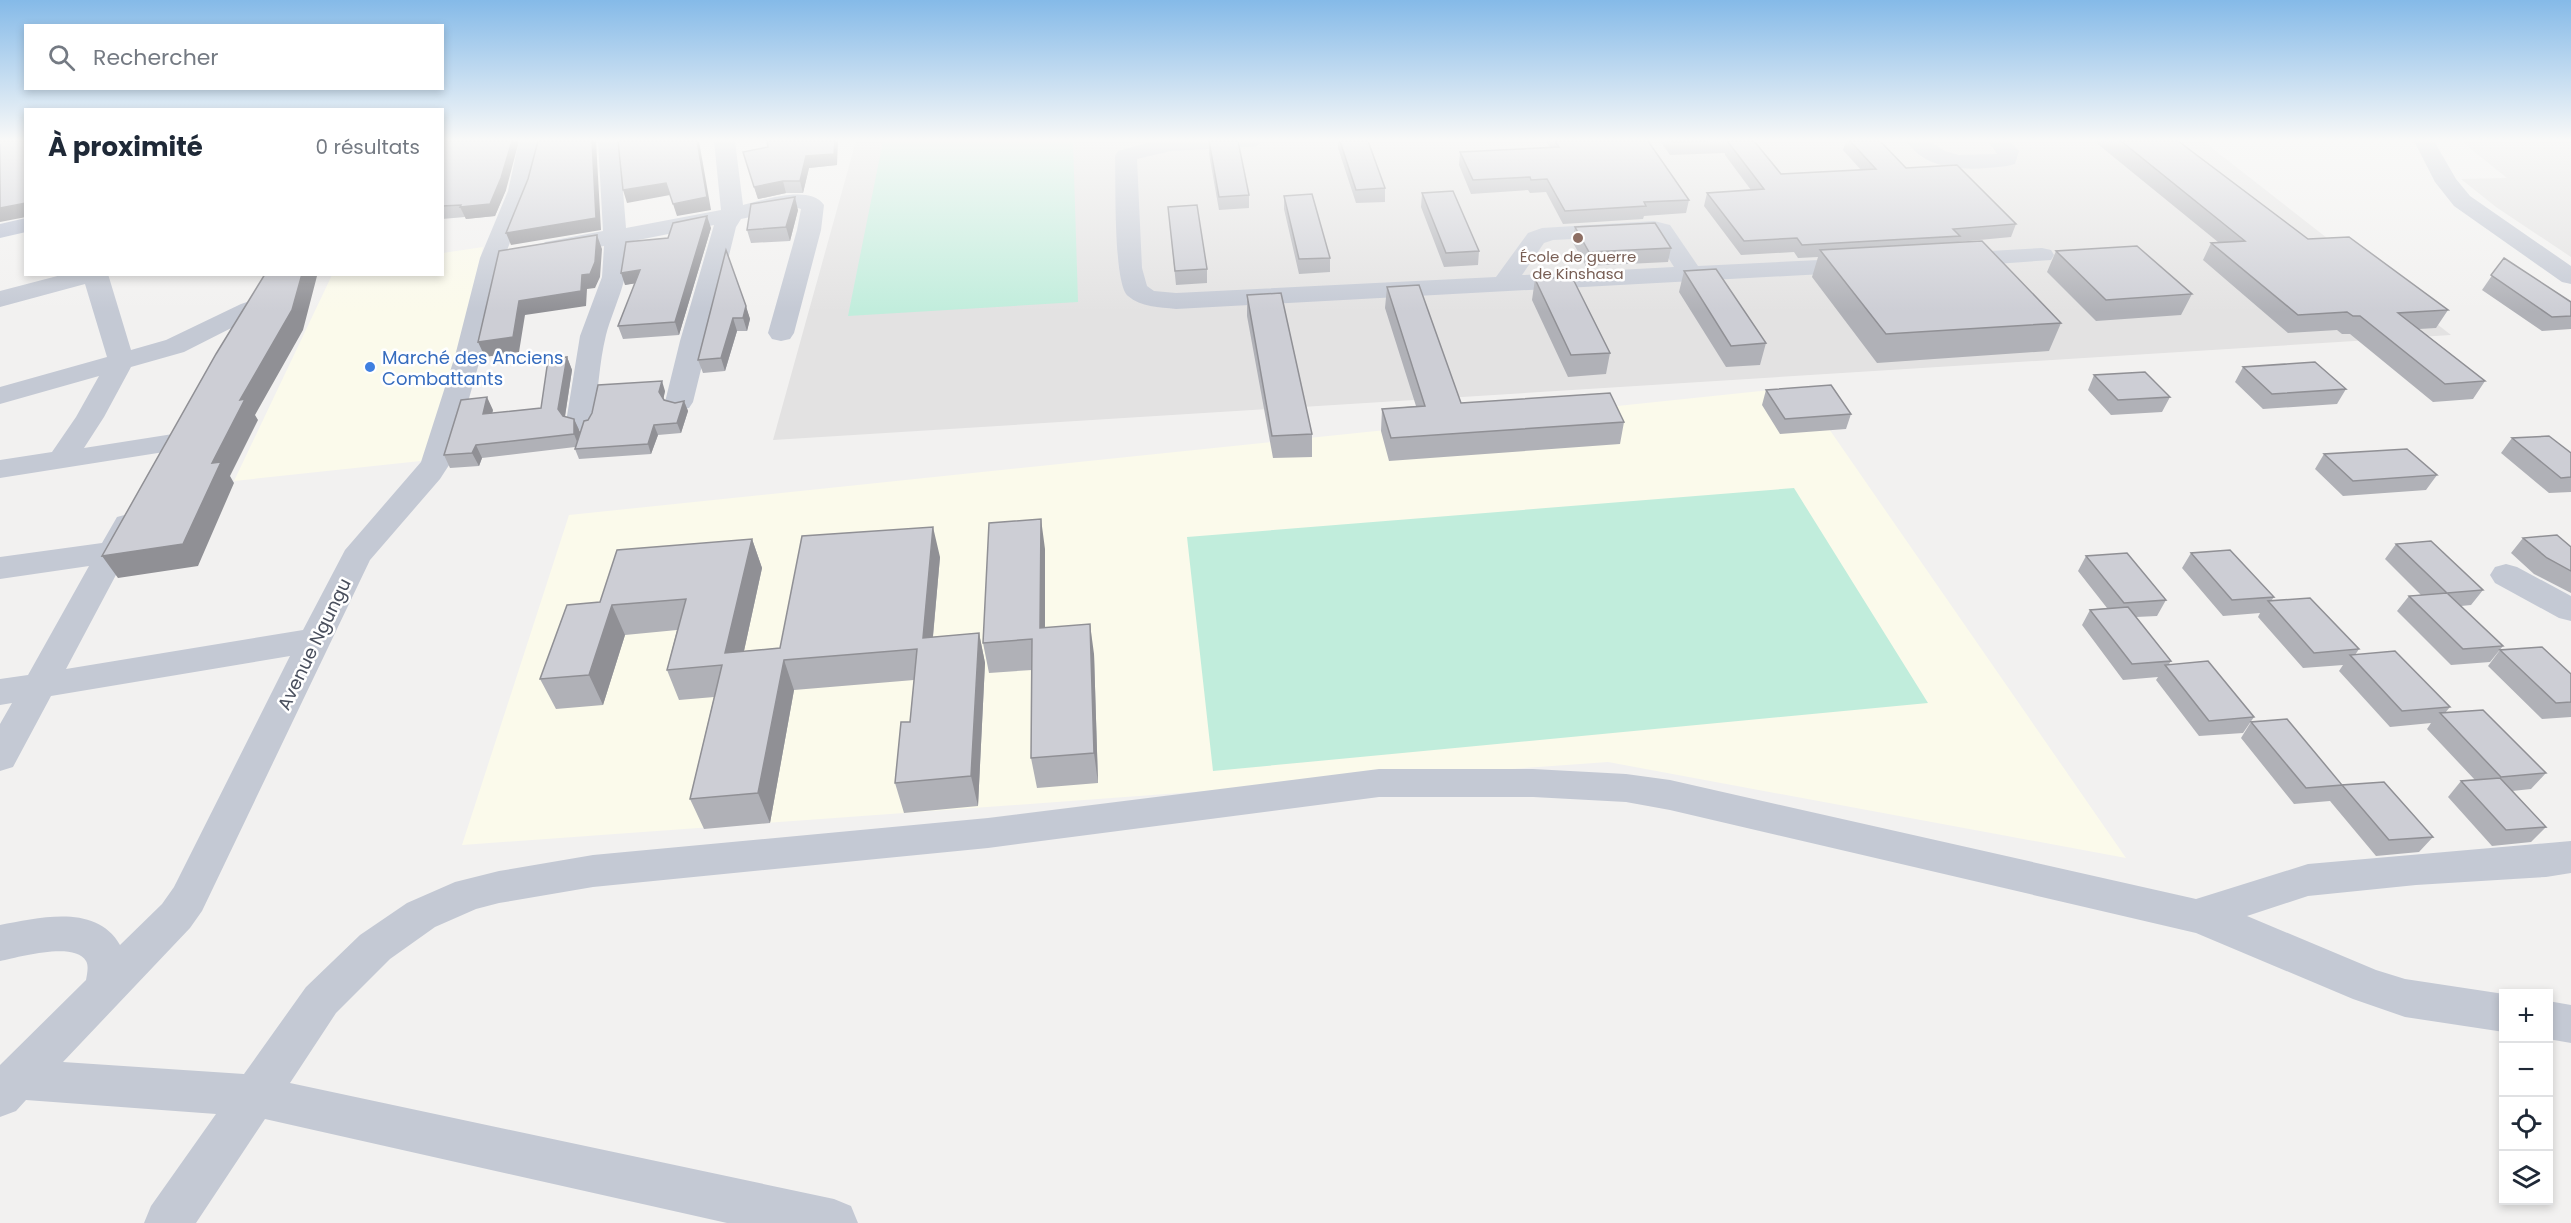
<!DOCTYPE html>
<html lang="fr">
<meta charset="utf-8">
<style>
body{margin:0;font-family:Poppins,sans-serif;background:#f2f2f3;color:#1f2937}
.controls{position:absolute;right:18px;bottom:18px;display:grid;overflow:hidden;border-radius:0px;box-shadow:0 3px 9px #0003}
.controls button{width:54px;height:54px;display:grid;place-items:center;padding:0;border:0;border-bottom:2px solid #e0e1e3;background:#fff;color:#1f2937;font:30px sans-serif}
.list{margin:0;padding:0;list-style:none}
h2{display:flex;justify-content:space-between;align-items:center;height:78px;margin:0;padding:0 24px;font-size:26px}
h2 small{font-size:20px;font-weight:400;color:#747a83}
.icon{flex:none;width:33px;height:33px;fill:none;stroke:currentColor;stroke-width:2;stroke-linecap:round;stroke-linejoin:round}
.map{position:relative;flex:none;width:2571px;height:1223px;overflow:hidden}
.search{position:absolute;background:#fff;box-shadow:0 3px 9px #0003;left:24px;top:24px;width:420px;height:66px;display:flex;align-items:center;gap:15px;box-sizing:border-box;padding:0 21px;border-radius:0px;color:#747a83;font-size:22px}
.panel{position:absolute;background:#fff;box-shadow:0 3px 9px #0003;left:24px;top:108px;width:420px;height:168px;border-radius:0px}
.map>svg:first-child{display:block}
</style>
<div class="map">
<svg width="2571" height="1223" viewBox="0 0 2571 1223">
<rect width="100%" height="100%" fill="#f2f1f0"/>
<!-- commercial -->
<path fill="#fbfaeb" d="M 483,247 L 430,460 L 234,481 L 332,275 L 442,274 L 443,253 Z
M 1800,387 L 2126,858 L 1608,762 L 462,845 L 569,515 Z"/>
<!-- education -->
<path fill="#e3e2e2" d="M 856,141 L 2203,141 L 2451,335 L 773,440 Z
M 2461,141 L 2571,141 L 2571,257 L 2496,207 L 2461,179 L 2507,178 Z"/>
<!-- green -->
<path fill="#c1eddc" d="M 883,141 L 1073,141 L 1078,302 L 848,316 Z
M 1794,488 L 1928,703 L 1213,771 L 1187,537 Z"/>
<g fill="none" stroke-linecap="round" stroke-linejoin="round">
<!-- minor -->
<path fill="#c4c9d4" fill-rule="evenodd" d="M 519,141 L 540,141 L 541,147 L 530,191 L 504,258 L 481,356 L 451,462 L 440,479 L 370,560 L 202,911 L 190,928 L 63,1062 L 244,1074 L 306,987 L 360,935 L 407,903 L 455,882 L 499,871 L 593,855 L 988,818 L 1379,769 L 1533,769 L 1626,774 L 1670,780 L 2196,899 L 2308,864 L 2571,841 L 2571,873 L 2546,877 L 2416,885 L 2308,896 L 2247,916 L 2376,970 L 2405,979 L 2504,994 L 2504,1032 L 2405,1017 L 2353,999 L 2196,933 L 1670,810 L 1626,802 L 1533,797 L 1379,797 L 988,848 L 593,887 L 499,903 L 476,909 L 435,927 L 390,959 L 336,1013 L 290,1083 L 834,1199 L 851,1206 L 858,1223 L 727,1223 L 265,1119 L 196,1223 L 144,1223 L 151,1206 L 216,1114 L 26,1100 L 16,1111 L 0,1117 L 0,1065 L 86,980 C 87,974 89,966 86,961 C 75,941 19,957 0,961 L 0,925 C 39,918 96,903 120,945 L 162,904 L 174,887 L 290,656 L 51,696 L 13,767 L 0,771 L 0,724 L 12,703 L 0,705 L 0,679 L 28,675 L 89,566 L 0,579 L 0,557 L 102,543 L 117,517 L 128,514 L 139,517 L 143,524 L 66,669 L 303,630 L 345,550 L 421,462 L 455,356 L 480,258 L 508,191 Z
M 598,141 L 619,141 L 626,228 L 721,210 L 714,141 L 735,141 L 743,205 C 764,200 810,184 824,205 L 821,230 L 794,333 L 790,339 L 781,341 L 772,339 L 768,333 L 797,230 L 801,209 L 795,207 L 741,219 L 736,227 L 693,402 L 689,408 L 679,410 L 669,408 L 665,402 L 680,341 L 714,225 L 628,242 C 631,276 615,303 606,335 C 599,363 598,394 594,422 L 590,428 L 580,430 L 570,428 L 566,422 L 580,336 L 602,277 L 604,246 L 553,254 L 545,252 L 541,247 L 545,242 L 603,231 Z
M 1154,141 L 1260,141 L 1257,146 L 1249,147 L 1171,151 L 1137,159 L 1142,268 L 1147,286 L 1154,291 L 1176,293 L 1496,277 L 1528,233 L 1542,228 L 1654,221 L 1670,225 L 1698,266 L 1860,258 L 1869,260 L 1872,265 L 1869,270 L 1860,272 L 1176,309 C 1159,307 1141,307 1128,296 C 1113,284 1116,180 1115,156 L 1118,151 ZM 1654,235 L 1674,267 L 1522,275 L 1544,243 L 1553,240 Z
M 1906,141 L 1929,141 L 1945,151 L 1959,155 L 1997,154 L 1988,141 L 2010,141 L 2019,151 L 2015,164 L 2007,166 C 1973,170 1929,174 1906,141 Z
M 2414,141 L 2434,141 L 2456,179 L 2470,196 L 2571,266 L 2571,284 L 2562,282 L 2454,206 L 2435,182 Z
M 2042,248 L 2051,250 L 2054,255 L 2051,260 L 1954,267 L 1945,265 L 1942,260 L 1945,255 L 1954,253 Z
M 65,274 L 108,274 L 131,350 L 166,340 L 241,304 L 250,301 L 259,304 L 263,309 L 259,314 L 184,352 L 131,367 L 104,417 L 84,448 L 173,434 L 183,437 L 187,443 L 183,449 L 0,478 L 0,460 L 52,452 L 76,417 L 99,376 L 0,404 L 0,387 L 107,357 L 85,284 L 0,307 L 0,291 Z
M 2506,564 L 2517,567 L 2571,596 L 2571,621 L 2559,618 L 2495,583 L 2490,575 L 2495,567 Z
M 2548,1001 L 2571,1005 L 2571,1043 L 2548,1039 Z"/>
<!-- major -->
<path fill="#b1b9cd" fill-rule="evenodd" d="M 26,218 L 26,232 L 0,238 L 0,224 Z"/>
</g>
<!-- wall -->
<path fill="#b0b1b7" d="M 442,141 L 506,190 L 495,216 L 466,219 L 465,217 L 442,219 Z
M 1209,141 L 1249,195 L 1249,208 L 1219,210 L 1209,154 Z
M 1338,141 L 1368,141 L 1385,188 L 1385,202 L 1356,203 L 1338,148 Z
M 1546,141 L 1648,141 L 1689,200 L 1686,213 L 1644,216 L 1643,219 L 1563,224 L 1546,192 L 1530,193 L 1528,190 L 1471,194 L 1459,165 L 1460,152 L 1550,147 Z
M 1660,141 L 1754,141 L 1781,174 L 1861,170 L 1843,150 L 1846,141 L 1880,141 L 1906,168 L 2016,224 L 2011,237 L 1958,242 L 2061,323 L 2049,351 L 1877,363 L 1812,277 L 1818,257 L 1798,258 L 1794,252 L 1741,255 L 1704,206 L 1707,193 L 1751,190 L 1725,155 L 1725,153 L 1670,155 Z
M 2094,141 L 2178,141 L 2308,239 L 2448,310 L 2436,328 L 2419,329 L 2485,381 L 2473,399 L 2433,402 L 2350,334 L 2342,334 L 2337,330 L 2288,333 L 2203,260 L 2211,243 L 2218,242 Z
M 743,152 L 837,165 L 809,168 L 803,193 L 786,193 L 758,199 Z
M 1422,193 L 1479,251 L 1478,265 L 1444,267 L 1421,207 Z
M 1284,196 L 1330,258 L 1330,272 L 1299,274 L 1284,209 Z
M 1168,207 L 1207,269 L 1207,283 L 1176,285 Z
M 798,210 L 790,241 L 751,243 L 747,230 Z
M 1575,227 L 1671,248 L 1668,262 L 1586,266 L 1572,241 Z
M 711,228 L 679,335 L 623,339 L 618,326 L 635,283 L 625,285 L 668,238 Z
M 726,250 L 750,319 L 747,331 L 737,331 L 725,371 L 703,373 L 698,360 Z
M 2056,251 L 2192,294 L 2181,315 L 2096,321 L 2047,272 Z
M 2504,258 L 2571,302 L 2571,329 L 2542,331 L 2482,290 Z
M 1684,271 L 1766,343 L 1760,365 L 1726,367 L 1679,292 Z
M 1535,279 L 1610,353 L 1606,374 L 1568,377 L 1532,300 Z
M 1387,287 L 1461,403 L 1624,422 L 1620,444 L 1389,461 L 1381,431 L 1382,409 L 1416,406 L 1385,308 Z
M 1247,295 L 1312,434 L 1312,457 L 1273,458 L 1247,316 Z
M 567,357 L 572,370 L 565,417 L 574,419 L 580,432 L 665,391 L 663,399 L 675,403 L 684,401 L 688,411 L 681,433 L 658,435 L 651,454 L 579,459 L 575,449 L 575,447 L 482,458 L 479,466 L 450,468 L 444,455 L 493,410 L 492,413 L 541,408 Z
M 2243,367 L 2346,389 L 2337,404 L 2263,409 L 2235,382 Z
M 2094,375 L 2170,397 L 2162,412 L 2111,415 L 2088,390 Z
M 1766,390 L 1851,414 L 1846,429 L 1780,434 L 1762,405 Z
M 2512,438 L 2571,453 L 2571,492 L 2549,493 L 2501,453 Z
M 2324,454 L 2437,475 L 2426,490 L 2343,496 L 2315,469 Z
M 2523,538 L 2571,547 L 2571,593 L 2534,574 L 2511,553 Z
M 752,539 L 762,568 L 744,651 L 780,648 L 940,557 L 933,637 L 979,633 L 985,663 L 978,806 L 904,813 L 895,783 L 910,722 L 914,680 L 794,690 L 770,823 L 704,829 L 690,799 L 714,697 L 679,700 L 667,670 L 677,630 L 625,635 L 603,705 L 556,709 L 540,679 L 600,602 Z
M 2396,544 L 2483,590 L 2471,605 L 2461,606 L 2503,646 L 2490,662 L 2451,665 L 2397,611 L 2409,596 L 2421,595 L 2385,559 Z
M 1045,549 L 1045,628 L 1094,654 L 1098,783 L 1037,788 L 1031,758 L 1032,670 L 989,673 L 983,643 Z
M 2191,553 L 2274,597 L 2271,601 L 2359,649 L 2355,655 L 2450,707 L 2445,713 L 2546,773 L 2531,789 L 2512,791 L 2546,827 L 2531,842 L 2492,846 L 2448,797 L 2461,781 L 2475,780 L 2427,729 L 2431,723 L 2390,727 L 2339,671 L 2343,665 L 2303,668 L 2258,617 L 2260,613 L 2223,616 L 2182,568 Z
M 2086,556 L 2166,600 L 2157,616 L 2136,617 L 2171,661 L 2169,664 L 2254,717 L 2243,733 L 2199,736 L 2156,680 L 2158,677 L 2123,680 L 2082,625 L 2090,610 L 2107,608 L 2078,571 Z
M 2500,650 L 2571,674 L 2571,717 L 2542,719 L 2488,666 Z
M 2251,722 L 2342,785 L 2433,837 L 2419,852 L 2376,856 L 2330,801 L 2294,804 L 2241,738 Z"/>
<!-- shaded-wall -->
<path fill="#909095" d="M 512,141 L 519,141 L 506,190 L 495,216 L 466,219 L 460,207 Z
M 592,141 L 596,141 L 601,230 L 511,245 L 506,233 Z
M 697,141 L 699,141 L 711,210 L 677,216 L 673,204 Z
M 835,141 L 838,141 L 837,165 L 809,168 L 803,193 L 800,181 L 806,156 Z
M 783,181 L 786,193 L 758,199 L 754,187 Z
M 666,183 L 670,195 L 627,203 L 623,190 Z
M 795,197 L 798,210 L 790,241 L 786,227 Z
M 26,203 L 26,217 L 0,222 L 0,208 Z
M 707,216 L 711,228 L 679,335 L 675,322 Z
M 597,235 L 602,249 L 600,277 L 595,288 L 587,289 L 586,306 L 525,315 L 519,352 L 485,357 L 478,342 L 519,301 L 582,275 Z
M 640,270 L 644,282 L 625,285 L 621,273 Z
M 302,274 L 316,274 L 317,276 L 303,330 L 255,415 L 258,420 L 230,476 L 234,483 L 198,566 L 118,578 L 102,556 L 212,463 L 240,400 Z
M 746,306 L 750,319 L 747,331 L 743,318 Z
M 733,318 L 737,331 L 725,371 L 721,358 Z
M 567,357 L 572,370 L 564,422 L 558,409 Z
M 662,381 L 665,391 L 663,401 L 659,392 Z
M 487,397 L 493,410 L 489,427 L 483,414 Z
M 684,401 L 688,411 L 681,433 L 677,423 Z
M 574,419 L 580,432 L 579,447 L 574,434 Z
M 654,425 L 658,435 L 651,454 L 648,444 Z
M 476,445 L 482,458 L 479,466 L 472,453 Z
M 1041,519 L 1045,549 L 1045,658 L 1040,628 Z
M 933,527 L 940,557 L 930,668 L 923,638 Z
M 752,539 L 762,568 L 737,683 L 725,653 Z
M 612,605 L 625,635 L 603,705 L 589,675 Z
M 1090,624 L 1094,654 L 1098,783 L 1094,753 Z
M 979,633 L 985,663 L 978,806 L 971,776 Z
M 784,660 L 794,690 L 770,823 L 758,793 Z"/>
<!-- building -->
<path fill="#cdced5" stroke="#909095" stroke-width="1.5" d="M 0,141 L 26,141 L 26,203 L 0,208 Z
M 442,141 L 512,141 L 501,178 L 490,204 L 460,207 L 461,205 L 442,206 Z
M 538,141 L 592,141 L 596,218 L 506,233 L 528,179 Z
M 618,141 L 697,141 L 707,197 L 673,204 L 666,183 L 623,190 Z
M 767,141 L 835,141 L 834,154 L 806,156 L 800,181 L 783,181 L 754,187 L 743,152 L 768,147 Z
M 1209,141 L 1238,141 L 1249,195 L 1219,197 Z
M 1340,141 L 1368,141 L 1385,188 L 1356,190 Z
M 1555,141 L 1648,141 L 1689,200 L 1644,202 L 1646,206 L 1565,211 L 1547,179 L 1531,180 L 1530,177 L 1473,180 L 1460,152 L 1559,147 Z
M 1672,141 L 1708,141 L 1673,142 Z
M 1730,141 L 1754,141 L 1781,174 L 1876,169 L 1850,141 L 1880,141 L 1906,168 L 1957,165 L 2016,224 L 1953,229 L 1960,236 L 1802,245 L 1797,238 L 1744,241 L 1707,193 L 1764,189 L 1728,142 Z
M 2121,141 L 2178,141 L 2308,239 L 2349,237 L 2448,310 L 2398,313 L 2485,381 L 2445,384 L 2360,316 L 2353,316 L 2347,312 L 2298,315 L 2211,243 L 2245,241 Z
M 1453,191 L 1479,251 L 1446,253 L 1422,193 Z
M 1312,194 L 1330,258 L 1299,259 L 1284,196 Z
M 795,197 L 786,227 L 747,230 L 751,204 Z
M 1197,205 L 1207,269 L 1175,271 L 1168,207 Z
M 707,216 L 675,322 L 618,326 L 640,270 L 621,273 L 626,242 L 668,238 L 673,223 Z
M 1655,223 L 1671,248 L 1589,252 L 1575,227 Z
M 597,235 L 595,262 L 590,274 L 582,275 L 581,291 L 519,301 L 513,337 L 478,342 L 499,251 Z
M 1982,241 L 2061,323 L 1886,334 L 1820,250 Z
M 2137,246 L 2192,294 L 2106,300 L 2056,251 Z
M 726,250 L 746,306 L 743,318 L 733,318 L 721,358 L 698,360 Z
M 2504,258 L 2571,302 L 2571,316 L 2552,317 L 2491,275 Z
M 1716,269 L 1766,343 L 1731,346 L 1684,271 Z
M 265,274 L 302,274 L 292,310 L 240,400 L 245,399 L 212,463 L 221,462 L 183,544 L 102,556 L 216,354 Z
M 1572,277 L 1610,353 L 1571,355 L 1535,279 Z
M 1419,285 L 1461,403 L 1610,393 L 1624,422 L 1391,438 L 1382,409 L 1425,406 L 1387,287 Z
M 1281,293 L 1312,434 L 1272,436 L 1247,295 Z
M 567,357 L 558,409 L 563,416 L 574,419 L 574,434 L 476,445 L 472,453 L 444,455 L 461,400 L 487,397 L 483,414 L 541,408 L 548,360 Z
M 2315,362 L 2346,389 L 2272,394 L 2243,367 Z
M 2145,372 L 2170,397 L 2118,400 L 2094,375 Z
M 662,381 L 659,392 L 664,400 L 675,403 L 684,401 L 677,423 L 654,425 L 648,444 L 575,449 L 584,421 L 588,420 L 592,413 L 598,385 Z
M 1831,385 L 1851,414 L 1785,419 L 1766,390 Z
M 2549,436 L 2571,453 L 2571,477 L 2561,478 L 2512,438 Z
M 2407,449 L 2437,475 L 2353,481 L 2324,454 Z
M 1041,519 L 1040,628 L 1090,624 L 1094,753 L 1031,758 L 1032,639 L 983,643 L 989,523 Z
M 933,527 L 923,638 L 979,633 L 971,776 L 895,783 L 901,722 L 910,722 L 917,649 L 784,660 L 758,793 L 690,799 L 722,665 L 667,670 L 686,599 L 612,605 L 589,675 L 540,679 L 567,605 L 600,602 L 617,550 L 752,539 L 725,653 L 780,648 L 802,536 Z
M 2557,535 L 2571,547 L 2571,571 L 2547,558 L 2523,538 Z
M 2431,541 L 2483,590 L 2447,593 L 2396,544 Z
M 2230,550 L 2274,597 L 2232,600 L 2191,553 Z
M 2127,553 L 2166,600 L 2124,603 L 2086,556 Z
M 2447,593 L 2503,646 L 2463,649 L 2409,596 Z
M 2310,598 L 2359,649 L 2314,653 L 2268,601 Z
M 2128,607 L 2171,661 L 2132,664 L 2090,610 Z
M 2542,647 L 2571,674 L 2571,702 L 2556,703 L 2500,650 Z
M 2395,651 L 2450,707 L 2402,711 L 2350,655 Z
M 2208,661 L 2254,717 L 2209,721 L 2165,665 Z
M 2483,710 L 2546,773 L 2501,777 L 2440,713 Z
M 2287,719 L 2342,785 L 2306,788 L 2251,722 Z
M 2500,778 L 2546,827 L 2506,830 L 2461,781 Z
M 2384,782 L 2433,837 L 2389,840 L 2342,785 Z"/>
<!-- sky -->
<linearGradient id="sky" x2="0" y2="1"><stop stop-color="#85bae8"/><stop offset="0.45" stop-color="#f9f9f8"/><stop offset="1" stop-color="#f9f9f8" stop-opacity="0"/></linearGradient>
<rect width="2571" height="312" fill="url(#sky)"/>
<!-- markers -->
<circle fill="#8d6e63" stroke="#fff" stroke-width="2" cx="1578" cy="238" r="6"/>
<circle fill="#3f7fe0" stroke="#fff" stroke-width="2" cx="370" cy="367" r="6"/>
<g text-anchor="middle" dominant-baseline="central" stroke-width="5" stroke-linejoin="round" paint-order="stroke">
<!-- far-education labels -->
<g font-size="15" fill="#785e54" stroke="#fff">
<text x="1578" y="256">École de guerre<tspan x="1578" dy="17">de Kinshasa</tspan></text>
</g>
<!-- shop labels -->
<g font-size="18" fill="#366cbe" stroke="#fff" text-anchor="start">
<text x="382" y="357">Marché des Anciens<tspan x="382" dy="21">Combattants</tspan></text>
</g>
<!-- street labels -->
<g font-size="18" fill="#494f5d" stroke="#fff">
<text transform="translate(314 644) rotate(-64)">Avenue Ngungu</text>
</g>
</g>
</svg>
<div class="controls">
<button>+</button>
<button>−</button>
<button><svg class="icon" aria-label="locate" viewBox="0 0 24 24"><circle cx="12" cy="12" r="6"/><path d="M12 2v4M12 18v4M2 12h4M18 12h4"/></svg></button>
<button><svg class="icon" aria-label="layers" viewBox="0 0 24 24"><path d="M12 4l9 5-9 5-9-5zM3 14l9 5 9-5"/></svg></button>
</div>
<div class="search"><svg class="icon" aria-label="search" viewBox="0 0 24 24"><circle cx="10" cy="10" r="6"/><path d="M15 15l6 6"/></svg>Rechercher</div>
<section class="panel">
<h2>À proximité<small>0 résultats</small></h2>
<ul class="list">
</ul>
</section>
</div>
